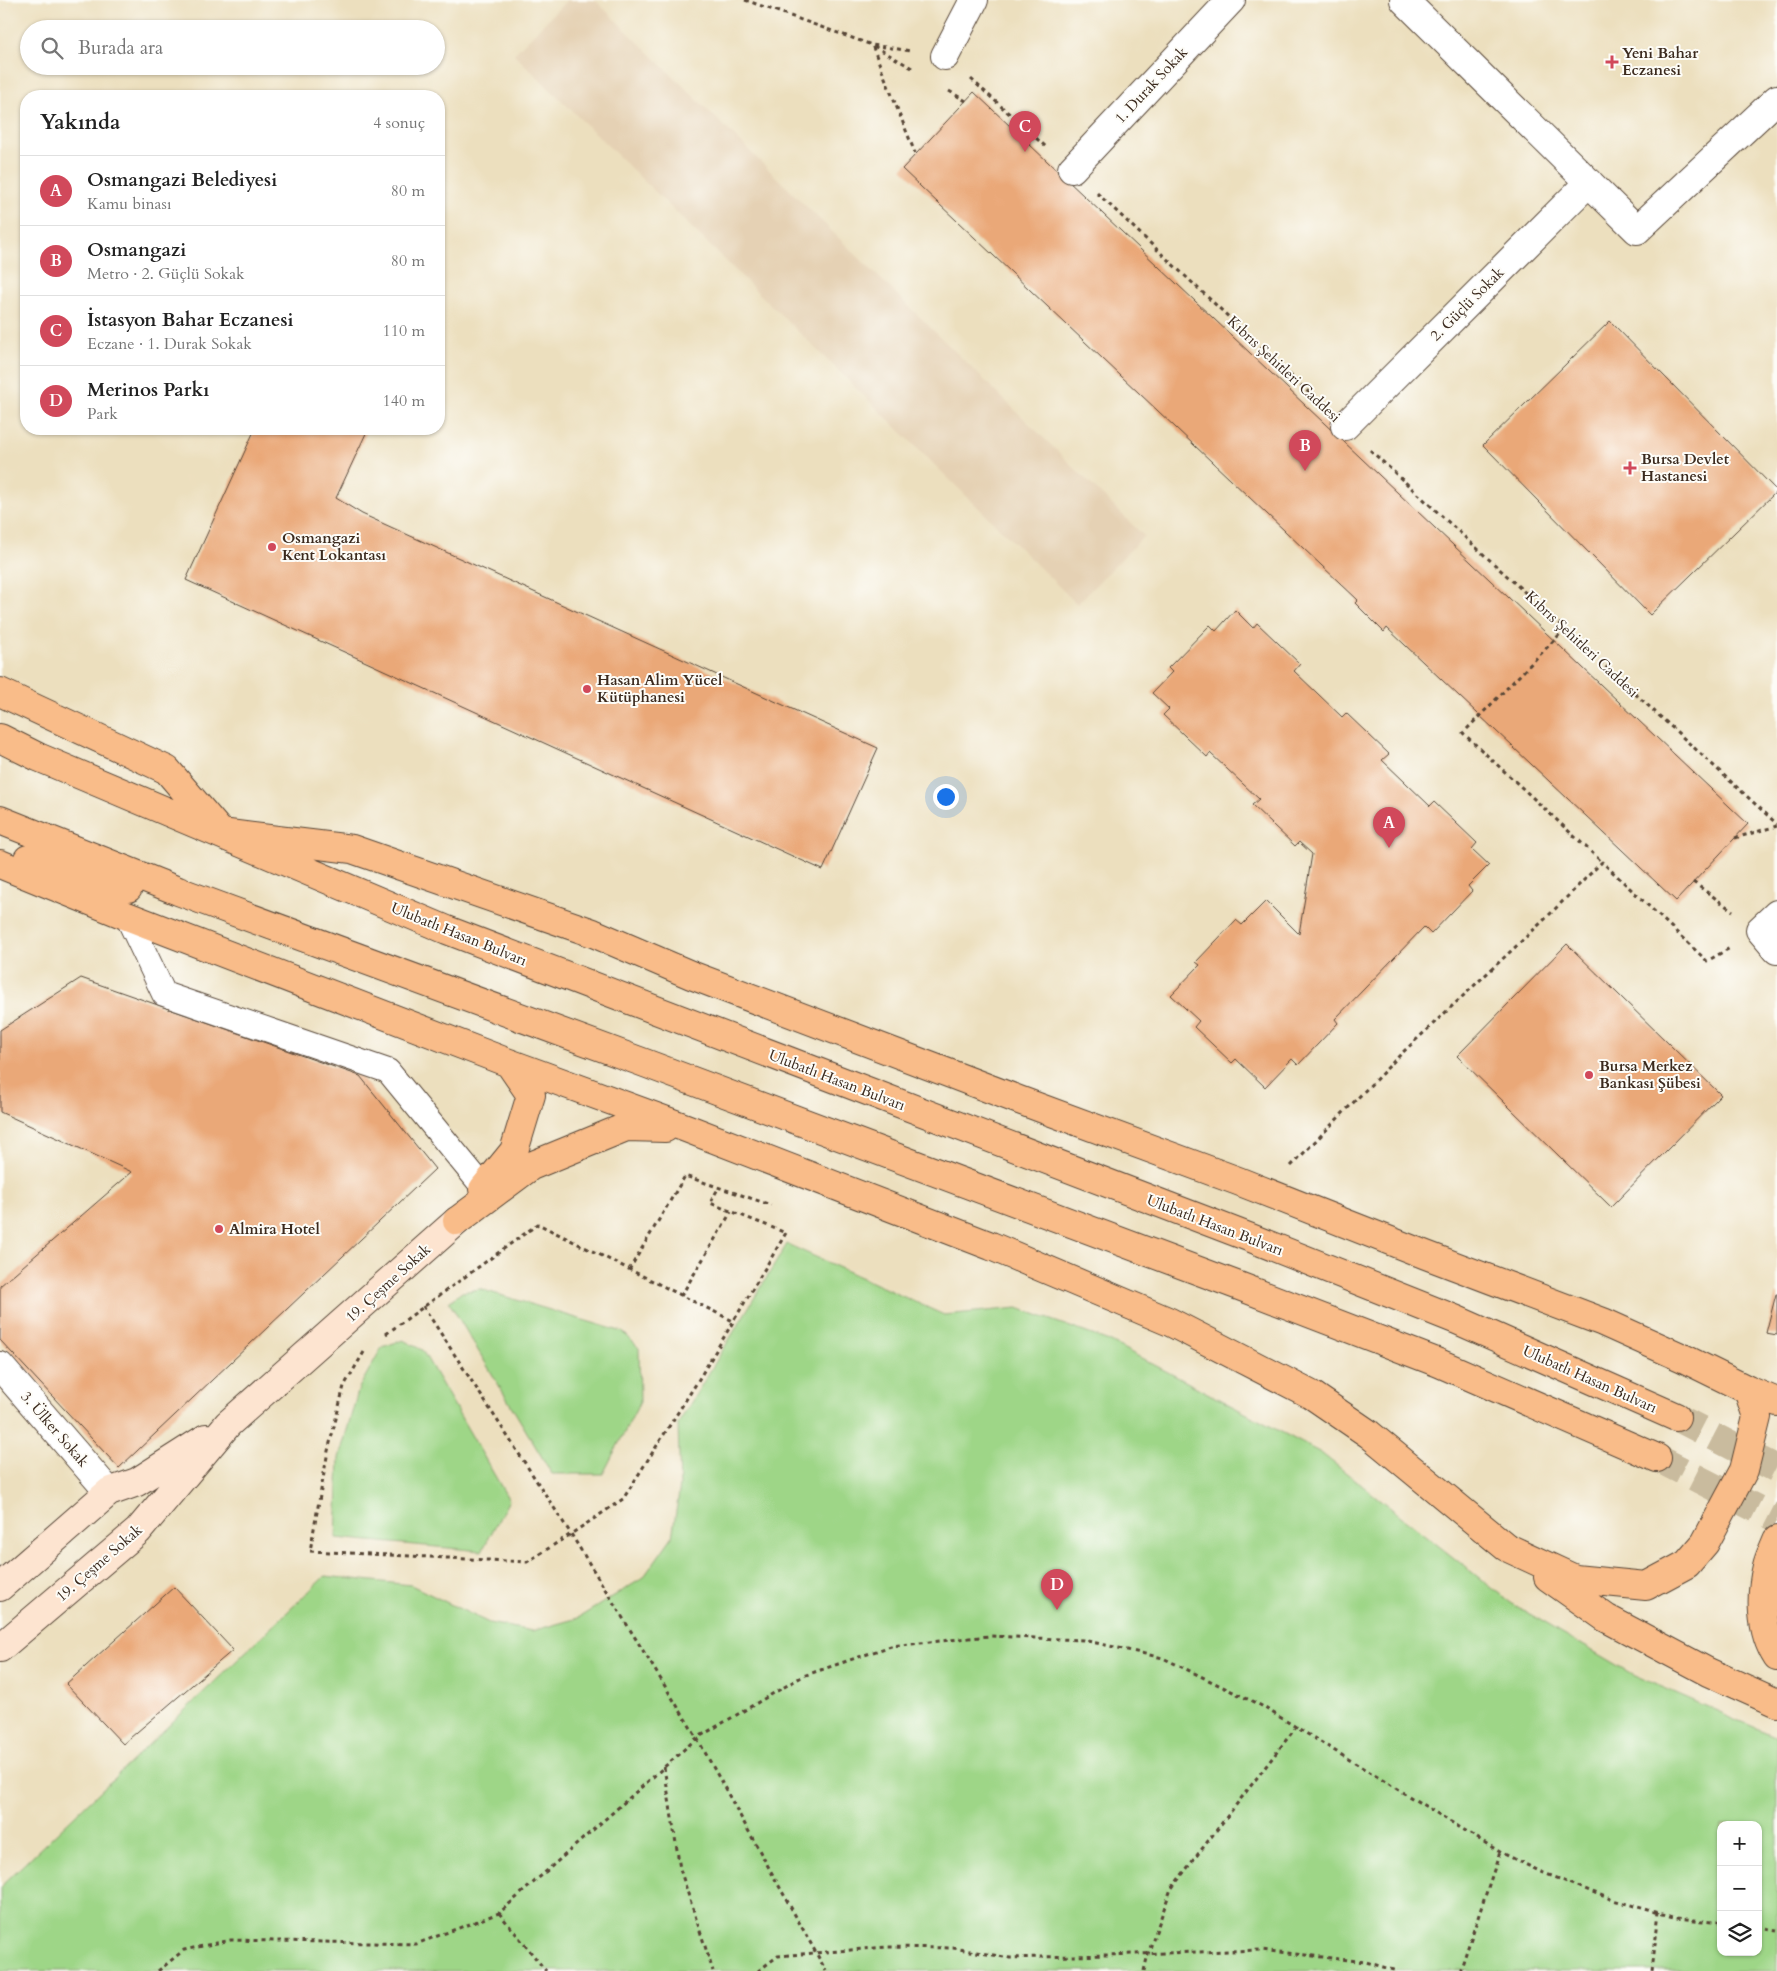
<!DOCTYPE html>
<html lang="tr">
<meta charset="utf-8">
<style>
body{margin:0;font-family:Cardo,serif;background:#f2f2f2;color:#222}
.controls{position:absolute;right:15px;bottom:15px;display:grid;overflow:hidden;border-radius:10px;box-shadow:0 1px 4px #0004}
.controls button{width:45px;height:45px;display:grid;place-items:center;padding:0;border:0;border-bottom:1px solid #e0e0e0;background:#fff;color:#222;font:25px sans-serif}
.you{position:absolute;left:945px;top:796px;width:18px;height:18px;margin:-12px;border:4px solid #fff;border-radius:50%;background:#1a73e8;box-shadow:0 0 0 8px #1a73e833}
.badge{display:grid;place-items:center;width:32px;height:32px;border-radius:50%;background:#d1495b;color:#fff;font-size:16px;font-weight:700}
.pin{position:absolute;translate:-50% -41px;filter:drop-shadow(0 1px 2px #0008)}
.pin::after{content:'';position:absolute;top:26px;width:18px;height:15px;background:inherit;clip-path:polygon(0 0,100% 0,50% 100%)}
.list{margin:0;padding:0;list-style:none}
h2{display:flex;justify-content:space-between;align-items:center;height:65px;margin:0;padding:0 20px;font-size:21px}
h2 small{font-size:16px;font-weight:400;color:#767676}
.list li{display:grid;grid-template-columns:32px 1fr auto;gap:15px;align-items:center;box-sizing:border-box;height:70px;padding:0 20px;border-top:1px solid #e0e0e0}
.list b{display:block;font-size:19px;white-space:nowrap}
.list p{margin:0;font-size:16px;white-space:nowrap;color:#767676}
.list em{font-size:16px;font-style:normal;color:#767676}
.icon{flex:none;width:28px;height:28px;fill:none;stroke:currentColor;stroke-width:2;stroke-linecap:round;stroke-linejoin:round}
.map{position:relative;flex:none;width:1777px;height:1971px;overflow:hidden}
.search{position:absolute;background:#fff;box-shadow:0 1px 4px #0004;left:20px;top:20px;width:425px;height:55px;display:flex;align-items:center;gap:12px;box-sizing:border-box;padding:0 18px;border-radius:28px;color:#767676;font-size:19px}
.panel{position:absolute;background:#fff;box-shadow:0 1px 4px #0004;left:20px;top:90px;width:425px;height:345px;border-radius:20px}
.map>svg:first-child{display:block}
</style>
<div class="map">
<svg width="1777" height="1971" viewBox="0 0 1777 1971">
<rect width="100%" height="100%" fill="#fdfcf7"/>
<filter id="ink" filterUnits="userSpaceOnUse"><feTurbulence type="fractalNoise" baseFrequency=".02" numOctaves="2"/><feDisplacementMap in="SourceGraphic" scale="10" xChannelSelector="R" yChannelSelector="G"/><feConvolveMatrix kernelMatrix="1 2 1 2 8 2 1 2 1" color-interpolation-filters="sRGB"/></filter>
<filter id="wash" filterUnits="userSpaceOnUse"><feTurbulence type="fractalNoise" baseFrequency=".0096" numOctaves="4" result="noise"/><feDisplacementMap in="SourceGraphic" scale="20" xChannelSelector="R" yChannelSelector="G"/><feGaussianBlur stdDeviation="1.12" result="paint"/><feColorMatrix in="noise" values="0 0 0 0 0 0 0 0 0 0 0 0 0 0 0 0 0 1.4 0 .05"/><feComposite in="paint" operator="in"/></filter>
<g filter="url(#wash)">
<rect width="100%" height="100%" fill="#ecdfbe"/>
<!-- built -->
<path fill="#e5d1b4" d="M 567,0 L 595,0 L 1144,536 L 1077,604 L 514,54 Z"/>
<!-- green -->
<path fill="#9ed687" stroke="#6c8052" fill-rule="evenodd" d="M 787,1244 L 944,1315 L 1018,1308 L 1109,1341 L 1321,1453 L 1511,1603 L 1632,1674 L 1777,1737 L 1777,1971 L 0,1971 L 0,1887 L 325,1576 L 411,1585 L 489,1623 L 532,1631 L 578,1618 L 643,1578 L 672,1537 L 680,1486 L 678,1424 ZM 1721,1825 L 1758,1825 L 1758,1952 L 1721,1952 Z
M 480,1289 L 623,1332 L 639,1348 L 640,1402 L 603,1474 L 552,1474 L 449,1302 L 462,1292 Z
M 403,1340 L 422,1350 L 509,1500 L 482,1551 L 336,1538 L 339,1458 L 359,1388 L 382,1347 Z"/>
<g id="blocks">
<!-- building -->
<path fill="#eaa878" d="M 974,92 L 1748,824 L 1676,901 L 1387,628 L 1384,632 L 1355,603 L 1358,600 L 902,169 Z
M 1610,321 L 1777,491 L 1650,615 L 1483,445 Z
M 255,429 L 368,429 L 336,498 L 362,514 L 878,748 L 823,870 L 186,580 Z
M 1235,610 L 1253,628 L 1257,623 L 1300,664 L 1294,671 L 1342,717 L 1346,713 L 1389,754 L 1382,760 L 1430,806 L 1434,802 L 1477,843 L 1472,849 L 1489,865 L 1468,886 L 1472,891 L 1431,934 L 1424,927 L 1335,1019 L 1338,1023 L 1298,1065 L 1292,1059 L 1265,1087 L 1236,1059 L 1232,1063 L 1194,1027 L 1199,1021 L 1171,995 L 1200,965 L 1196,962 L 1236,920 L 1242,925 L 1266,901 L 1299,934 L 1312,854 L 1299,842 L 1295,846 L 1252,805 L 1259,799 L 1210,753 L 1207,757 L 1163,715 L 1169,709 L 1152,693 L 1172,672 L 1168,668 L 1210,625 L 1216,631 Z
M 1567,944 L 1721,1095 L 1611,1207 L 1457,1056 Z
M 81,978 L 360,1076 L 435,1169 L 119,1468 L 0,1340 L 0,1286 L 132,1172 L 0,1112 L 0,1030 Z
M 1776,1294 L 1777,1294 L 1777,1335 L 1766,1333 Z
M 174,1587 L 233,1650 L 123,1744 L 66,1684 Z"/>
</g>
</g>
<g filter="url(#ink)">
<use href="#blocks" fill-opacity="0" stroke="#564536" stroke-width="1"/>
<g fill="none" stroke-linecap="round" stroke-linejoin="round">
<!-- trunk-tunnel -->
<path stroke="#c9bb9e" stroke-width="28" stroke-dasharray="28 14" stroke-linecap="butt" d="M 1676,1417 L 1777,1469
M 1657,1458 L 1777,1519"/>
<defs>
<path id="service" d="M 127,916 L 164,994 L 388,1071 L 484,1188"/>
<path id="pedestrian" d="M 1072,169 L 1231,0"/>
<path id="minor" d="M 1404,0 L 1637,230 L 1777,99
M 945,56 L 974,0
M 1345,426 L 1589,182
M 1777,914 L 1760,930 L 1777,950
M 0,1366 L 109,1492"/>
<path id="secondary" d="M 0,1587 L 109,1492 L 137,1482 L 206,1438
M 0,1648 L 138,1531 L 228,1424 L 457,1221"/>
<path id="trunk" d="M 0,692 L 167,770 L 221,833 L 352,849 L 593,933 L 691,975 L 1019,1100 L 1238,1181 L 1426,1255 L 1603,1322 L 1683,1358 L 1748,1390 L 1757,1417 L 1744,1470 L 1705,1543 L 1687,1564 L 1646,1586 L 1575,1579 L 1506,1547 L 1369,1434 L 1312,1395 L 1170,1322 L 991,1246 L 686,1128 L 509,1063 L 127,916 L 0,864
M 0,738 L 38,757 L 447,930 L 1251,1238 L 1457,1320 L 1676,1417
M 0,820 L 178,891 L 642,1062 L 1239,1286 L 1439,1363 L 1657,1458
M 28,859 L 128,888
M 483,1189 L 514,1151 L 531,1095 L 509,1063
M 457,1221 L 531,1166 L 626,1127 L 665,1128
M 1748,1390 L 1777,1402
M 1777,1540 C 1774,1548 1769,1557 1767,1566 C 1760,1595 1760,1631 1777,1657
M 1548,1577 L 1606,1618 L 1708,1672 L 1777,1703"/>
</defs>
<!-- service casing -->
<use href="#service" stroke="#564536" stroke-width="26"/>
<!-- pedestrian casing -->
<use href="#pedestrian" stroke="#564536" stroke-width="30"/>
<!-- minor casing -->
<use href="#minor" stroke="#564536" stroke-width="30"/>
<!-- secondary casing -->
<use href="#secondary" stroke="#564536" stroke-width="30"/>
<!-- trunk casing -->
<use href="#trunk" stroke="#564536" stroke-width="30"/>
<!-- path -->
<path stroke="#564536" stroke-width="3" stroke-dasharray="4 4" stroke-linecap="butt" d="M 745,0 L 872,45 L 911,51
M 912,68 L 872,45 L 915,153
M 971,79 L 1046,147
M 949,91 L 966,101
M 1097,193 L 1320,403
M 1370,450 L 1777,824
M 1565,629 L 1463,733 L 1602,862
M 1735,838 L 1777,826
M 1693,882 L 1733,911
M 1291,1166 L 1401,1054 L 1542,922 L 1602,862 L 1707,961 L 1730,948
M 629,1270 L 685,1176 L 771,1205
M 681,1296 L 731,1212
M 423,1306 L 571,1534 L 697,1738 L 826,1971
M 386,1334 L 538,1224 L 733,1321
M 364,1352 L 344,1386 L 328,1451 L 310,1551 L 527,1562 L 571,1534 L 623,1499 L 696,1384 L 786,1233 L 710,1203 L 719,1187
M 664,1767 L 680,1869 L 713,1971
M 499,1913 L 546,1971
M 1758,1927 L 1777,1930
M 158,1971 L 184,1950 L 231,1940 L 416,1944 L 499,1913 L 697,1738 L 803,1676 L 891,1646 L 989,1636 L 1083,1640 L 1163,1658 L 1260,1705 L 1500,1852 L 1539,1871 L 1613,1900 L 1677,1918 L 1721,1923
M 758,1971 L 778,1956 L 887,1947 L 953,1948 L 1010,1958 L 1261,1950 L 1366,1962 L 1397,1971
M 1144,1971 L 1148,1954 L 1171,1889 L 1297,1726
M 1460,1971 L 1500,1852
M 1651,1971 L 1658,1912"/>
<!-- service -->
<use href="#service" stroke="#fff" stroke-width="24"/>
<!-- pedestrian -->
<use href="#pedestrian" stroke="#fff" stroke-width="28"/>
<!-- minor -->
<use href="#minor" stroke="#fff" stroke-width="28"/>
<!-- secondary -->
<use href="#secondary" stroke="#fde4d0" stroke-width="28"/>
<!-- trunk -->
<use href="#trunk" stroke="#f9bc89" stroke-width="28"/>
</g>
</g>
<!-- markers -->
<g fill="#d1495b" stroke="#fdfcf7" stroke-width="2">
<path d="M1609.5 54.5h5v5h5v5h-5v5h-5v-5h-5v-5h5z"/>
<path d="M1627.5 460.5h5v5h5v5h-5v5h-5v-5h-5v-5h5z"/>
<circle cx="272" cy="547" r="5"/>
<circle cx="587" cy="689" r="5"/>
<circle cx="1589" cy="1075" r="5"/>
<circle cx="219" cy="1229" r="5"/>
</g>
<g text-anchor="middle" dominant-baseline="central" stroke-width="4" stroke-linejoin="round" paint-order="stroke">
<!-- poi labels -->
<g font-size="15" font-weight="bold" fill="#3b2a1e" stroke="#fdfcf7" text-anchor="start">
<text x="1622" y="53">Yeni Bahar<tspan x="1622" dy="17">Eczanesi</tspan></text>
<text x="1641" y="459">Bursa Devlet<tspan x="1641" dy="17">Hastanesi</tspan></text>
<text x="282" y="538">Osmangazi<tspan x="282" dy="17">Kent Lokantası</tspan></text>
<text x="597" y="680">Hasan Alim Yücel<tspan x="597" dy="17">Kütüphanesi</tspan></text>
<text x="1599" y="1066">Bursa Merkez<tspan x="1599" dy="17">Bankası Şübesi</tspan></text>
<text x="229" y="1229">Almira Hotel</text>
</g>
<!-- street labels -->
<g font-size="15" fill="#3b2a1e" stroke="#fdfcf7">
<text transform="translate(1151 85) rotate(-47)">1. Durak Sokak</text>
<text transform="translate(1467 304) rotate(-45)">2. Güçlü Sokak</text>
<text transform="translate(1284 369) rotate(43)">Kıbrıs Şehitleri Caddesi</text>
<text transform="translate(1582 644) rotate(43)">Kıbrıs Şehitleri Caddesi</text>
<text transform="translate(459 934) rotate(22)">Ulubatlı Hasan Bulvarı</text>
<text transform="translate(837 1080) rotate(21)">Ulubatlı Hasan Bulvarı</text>
<text transform="translate(1215 1225) rotate(21)">Ulubatlı Hasan Bulvarı</text>
<text transform="translate(388 1283) rotate(-42)">19. Çeşme Sokak</text>
<text transform="translate(1590 1379) rotate(24)">Ulubatlı Hasan Bulvarı</text>
<text transform="translate(55 1429) rotate(49)">3. Ülker Sokak</text>
<text transform="translate(99 1563) rotate(-41)">19. Çeşme Sokak</text>
</g>
</g>
</svg>
<div class="controls">
<button>+</button>
<button>−</button>
<button><svg class="icon" aria-label="layers" viewBox="0 0 24 24"><path d="M12 4l9 5-9 5-9-5zM3 14l9 5 9-5"/></svg></button>
</div>
<div class="you"></div>
<div class="pin badge" style="left:1389px;top:848px">A</div>
<div class="pin badge" style="left:1305px;top:471px">B</div>
<div class="pin badge" style="left:1025px;top:152px">C</div>
<div class="pin badge" style="left:1057px;top:1610px">D</div>
<div class="search"><svg class="icon" aria-label="search" viewBox="0 0 24 24"><circle cx="10" cy="10" r="6"/><path d="M15 15l6 6"/></svg>Burada ara</div>
<section class="panel">
<h2>Yakında<small>4 sonuç</small></h2>
<ul class="list">
<li><span class="badge">A</span><div><b>Osmangazi Belediyesi</b><p>Kamu binası</p></div><em>80 m</em></li>
<li><span class="badge">B</span><div><b>Osmangazi</b><p>Metro · 2. Güçlü Sokak</p></div><em>80 m</em></li>
<li><span class="badge">C</span><div><b>İstasyon Bahar Eczanesi</b><p>Eczane · 1. Durak Sokak</p></div><em>110 m</em></li>
<li><span class="badge">D</span><div><b>Merinos Parkı</b><p>Park</p></div><em>140 m</em></li>
</ul>
</section>
</div>
